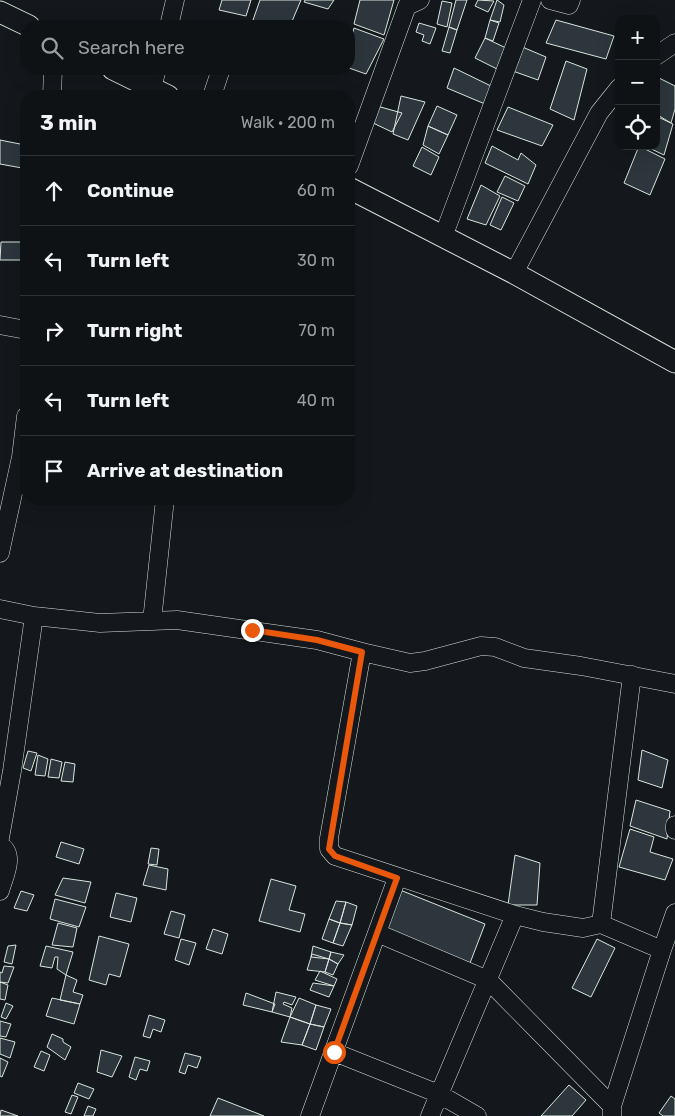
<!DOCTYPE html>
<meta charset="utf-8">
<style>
body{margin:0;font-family:Rubik,sans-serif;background:#1d2022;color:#f1f3f6}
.controls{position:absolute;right:15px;top:15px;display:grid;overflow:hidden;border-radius:10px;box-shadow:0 5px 20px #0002}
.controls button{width:45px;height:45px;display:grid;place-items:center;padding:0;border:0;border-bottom:1px solid #2f3234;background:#0f1215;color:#f1f3f6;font:25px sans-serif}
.stop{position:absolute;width:15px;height:15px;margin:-11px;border:4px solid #ea580c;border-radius:50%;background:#fff}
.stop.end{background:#ea580c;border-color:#fff;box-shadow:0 1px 5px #0008}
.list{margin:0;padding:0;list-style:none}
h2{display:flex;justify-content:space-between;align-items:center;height:65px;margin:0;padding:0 20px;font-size:21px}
h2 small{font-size:16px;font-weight:400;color:#9b9ea0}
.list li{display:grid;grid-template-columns:32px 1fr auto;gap:15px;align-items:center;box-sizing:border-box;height:70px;padding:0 20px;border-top:1px solid #2f3234}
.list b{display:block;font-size:19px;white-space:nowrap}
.list em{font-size:16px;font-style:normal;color:#9b9ea0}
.icon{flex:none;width:28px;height:28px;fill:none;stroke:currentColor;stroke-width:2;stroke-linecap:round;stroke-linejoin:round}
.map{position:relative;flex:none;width:675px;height:1116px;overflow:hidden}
.search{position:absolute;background:#0f1215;box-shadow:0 5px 20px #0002;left:20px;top:20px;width:335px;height:55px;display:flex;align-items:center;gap:12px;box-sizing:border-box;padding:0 18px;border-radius:20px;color:#9b9ea0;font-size:19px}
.panel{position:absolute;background:#0f1215;box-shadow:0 5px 20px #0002;left:20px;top:90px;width:335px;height:415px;border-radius:20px}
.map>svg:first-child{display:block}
</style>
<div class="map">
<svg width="675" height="1116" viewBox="0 0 675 1116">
<rect width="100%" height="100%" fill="#14181c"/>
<!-- building -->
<path fill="#2c363c" stroke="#d8e6dc" d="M 222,0 L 251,0 L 246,16 L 219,10 Z
M 260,0 L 301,0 L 290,26 L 272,26 L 253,20 Z
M 305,0 L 334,0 L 328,9 L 304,2 Z
M 360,0 L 394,0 L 384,35 L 354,24 Z
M 456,0 L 467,0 L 457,30 L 449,27 Z
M 478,0 L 494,1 L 488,12 L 475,6 Z
M 497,0 L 504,5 L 500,22 L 490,20 Z
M 442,1 L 452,3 L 447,27 L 437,24 Z
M 490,20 L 499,23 L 493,41 L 485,38 Z
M 556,20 L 614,36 L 606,59 L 546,43 Z
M 419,23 L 436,28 L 430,44 L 422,41 L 424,35 L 416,32 Z
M 449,27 L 457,30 L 450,53 L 442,51 Z
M 354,28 L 384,39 L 366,74 L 349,68 L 349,46 Z
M 485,38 L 506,48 L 497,69 L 475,58 Z
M 520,46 L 546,57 L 538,80 L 510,70 Z
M 566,61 L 587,69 L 574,120 L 550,109 Z
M 454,68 L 491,86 L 485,104 L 447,88 Z
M 659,78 L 675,86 L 675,109 L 671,123 L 656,114 L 656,88 Z
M 401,96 L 425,102 L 408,140 L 393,134 Z
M 377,106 L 402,113 L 392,132 L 371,122 Z
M 437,106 L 457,115 L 448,135 L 428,126 Z
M 508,107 L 553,125 L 542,146 L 497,130 Z
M 656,116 L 673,124 L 664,155 L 645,146 L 656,146 Z
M 428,126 L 448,135 L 439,154 L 423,145 Z
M 0,140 L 25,145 L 22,168 L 0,164 Z
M 492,146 L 518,160 L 521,153 L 536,165 L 528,184 L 485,163 Z
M 639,146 L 665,159 L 650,195 L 624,183 Z
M 422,147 L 439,157 L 431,175 L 413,166 Z
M 505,176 L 525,186 L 518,201 L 497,192 Z
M 481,185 L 500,196 L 486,225 L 467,219 Z
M 502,197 L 514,203 L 501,230 L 490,225 Z
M 1,242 L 22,242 L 21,260 L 0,260 Z
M 642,750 L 668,760 L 662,788 L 638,780 Z
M 28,751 L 37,753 L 31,771 L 23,768 Z
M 38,755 L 48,759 L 45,776 L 35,775 Z
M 51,759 L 62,762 L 59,778 L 48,777 Z
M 65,762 L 75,764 L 73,782 L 61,781 Z
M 636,800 L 670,811 L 667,839 L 630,826 Z
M 630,829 L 654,837 L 650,852 L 673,859 L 665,880 L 619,867 Z
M 61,842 L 84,849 L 79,864 L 56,857 Z
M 151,848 L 159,849 L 157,865 L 148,864 Z
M 515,855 L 540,863 L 537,905 L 508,905 Z
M 149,865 L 168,869 L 166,890 L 143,885 Z
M 63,878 L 91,882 L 85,903 L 55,895 Z
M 271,879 L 296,886 L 289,910 L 305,914 L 300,932 L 259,921 Z
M 400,890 L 485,924 L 470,963 L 385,929 Z
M 21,891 L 34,895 L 27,911 L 14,908 Z
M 116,893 L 137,898 L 131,922 L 110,917 Z
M 55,899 L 86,907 L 79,927 L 50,919 Z
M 336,901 L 346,902 L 340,923 L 329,919 Z
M 346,902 L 357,906 L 352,925 L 340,923 Z
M 171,911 L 185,915 L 179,938 L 164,934 Z
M 329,919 L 340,923 L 333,943 L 322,939 Z
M 58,923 L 77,928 L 73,947 L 52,945 Z
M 340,923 L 352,925 L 343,946 L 333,943 Z
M 213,929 L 228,934 L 222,954 L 206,949 Z
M 99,936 L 129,944 L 120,977 L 109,974 L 106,985 L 89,980 Z
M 181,939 L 196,943 L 189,965 L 175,960 Z
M 597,939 L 615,948 L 591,997 L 572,988 Z
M 16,945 L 12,964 L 4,962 L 8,946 Z
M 46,946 L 73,952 L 66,975 L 57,969 L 58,957 L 55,957 L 52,968 L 40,966 Z
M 313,946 L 331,952 L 329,959 L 311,957 Z
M 331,952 L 344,955 L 338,964 L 329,959 Z
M 312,954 L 329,959 L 325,972 L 307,970 Z
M 329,959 L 338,964 L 333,975 L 325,972 Z
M 4,966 L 14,967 L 8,983 L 0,982 L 0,972 L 2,973 Z
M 320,971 L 337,979 L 334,986 L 315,980 Z
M 66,975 L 77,980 L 73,992 L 83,995 L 80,1004 L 60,1000 Z
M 0,982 L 8,985 L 5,1000 L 0,999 Z
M 313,983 L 334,986 L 329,997 L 310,990 Z
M 276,992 L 296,997 L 292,1005 L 284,1002 L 283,1004 L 292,1008 L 290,1017 L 272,1012 Z
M 246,993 L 275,1004 L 272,1012 L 243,1005 Z
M 52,998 L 80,1004 L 74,1024 L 46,1016 Z
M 299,998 L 316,1005 L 310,1024 L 290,1017 Z
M 6,1003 L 13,1006 L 6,1019 L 1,1017 Z
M 316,1005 L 331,1009 L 324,1027 L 310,1024 Z
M 149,1015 L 165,1020 L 161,1032 L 153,1029 L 150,1038 L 143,1036 Z
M 290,1017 L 310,1024 L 302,1045 L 281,1042 Z
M 0,1021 L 11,1024 L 6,1037 L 0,1036 Z
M 310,1024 L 324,1027 L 316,1050 L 302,1045 Z
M 52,1034 L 63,1039 L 63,1042 L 71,1047 L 65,1060 L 47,1047 Z
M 0,1038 L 15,1042 L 10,1058 L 0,1054 Z
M 101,1050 L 122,1056 L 112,1077 L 97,1072 Z
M 41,1051 L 50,1055 L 44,1071 L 34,1067 Z
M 185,1053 L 201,1057 L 197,1068 L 188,1065 L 185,1074 L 179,1072 Z
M 135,1057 L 150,1061 L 147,1071 L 140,1069 L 136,1080 L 129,1077 Z
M 0,1058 L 8,1062 L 2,1077 L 0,1076 Z
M 78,1083 L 94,1089 L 89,1099 L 74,1093 Z
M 569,1085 L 586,1100 L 572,1116 L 541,1116 Z
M 72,1095 L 78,1097 L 71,1114 L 65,1112 Z
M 671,1096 L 675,1099 L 675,1116 L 663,1116 L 659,1113 Z
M 218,1098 L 264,1116 L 210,1116 Z
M 88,1106 L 96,1109 L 93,1116 L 84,1116 Z
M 1,1110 L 18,1116 L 0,1116 Z"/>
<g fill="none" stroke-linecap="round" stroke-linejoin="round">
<defs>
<path id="minor" d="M 550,0 L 569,5 L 571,0
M 169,26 L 175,0
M 656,56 L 675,43
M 152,88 L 157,69
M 52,96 L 53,69
M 212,96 L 221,69
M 349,166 L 407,6 L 420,0
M 443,237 L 532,0
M 514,273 L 599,113 L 619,88
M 0,325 L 26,330
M 0,553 L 21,457 L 26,416
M 0,609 L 34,616 L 100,623 L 177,620 L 317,640 L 362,652 L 329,838 L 329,849 L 335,856 L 515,915 L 543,922 L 583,928 L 601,924 L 662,950 L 675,913
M 152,621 L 165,499
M 362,652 L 410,663 L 425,661 L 481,646 L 495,647 L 524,658 L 581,666 L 675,684
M 675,825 L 675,830
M 0,838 L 12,771 L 34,616
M 0,845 C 16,855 4,876 0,891
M 601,924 L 632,675
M 377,933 L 488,980 L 612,1106
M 334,1052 L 439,1094 L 477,1116
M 310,1116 L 397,878
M 430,1116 L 515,915
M 612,1116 L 612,1106 L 662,950"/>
<path id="tertiary" d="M 0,12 L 29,26
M 113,69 L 168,96
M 349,188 L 514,273 L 675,362"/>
</defs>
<!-- minor casing -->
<use href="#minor" stroke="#d8e6dc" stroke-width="19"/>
<!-- tertiary casing -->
<use href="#tertiary" stroke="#d8e6dc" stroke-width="23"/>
<!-- minor -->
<use href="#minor" stroke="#14181c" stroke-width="18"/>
<!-- tertiary -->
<use href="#tertiary" stroke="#14181c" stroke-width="21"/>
</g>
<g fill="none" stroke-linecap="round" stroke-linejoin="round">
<!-- route -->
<path stroke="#ea580c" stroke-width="6" d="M 252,630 L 317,640 L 362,652 L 329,849 L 335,856 L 397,878 L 334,1052"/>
</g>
</svg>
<div class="controls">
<button>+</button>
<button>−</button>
<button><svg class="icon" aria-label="locate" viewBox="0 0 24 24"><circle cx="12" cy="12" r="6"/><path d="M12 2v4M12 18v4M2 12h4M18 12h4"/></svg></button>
</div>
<div class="stop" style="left:334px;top:1052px"></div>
<div class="stop end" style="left:252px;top:630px"></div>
<div class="search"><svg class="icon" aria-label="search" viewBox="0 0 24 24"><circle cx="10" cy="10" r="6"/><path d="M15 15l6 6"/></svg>Search here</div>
<section class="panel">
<h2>3 min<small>Walk · 200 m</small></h2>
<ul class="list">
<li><svg class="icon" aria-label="ahead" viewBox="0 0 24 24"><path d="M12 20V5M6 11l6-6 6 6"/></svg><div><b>Continue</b></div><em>60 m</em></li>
<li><svg class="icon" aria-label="left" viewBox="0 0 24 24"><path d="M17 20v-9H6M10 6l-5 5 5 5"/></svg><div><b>Turn left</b></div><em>30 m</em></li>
<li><svg class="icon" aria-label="right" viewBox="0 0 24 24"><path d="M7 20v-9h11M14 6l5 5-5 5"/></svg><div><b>Turn right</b></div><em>70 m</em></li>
<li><svg class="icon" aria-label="left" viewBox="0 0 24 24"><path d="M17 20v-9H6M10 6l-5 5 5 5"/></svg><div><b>Turn left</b></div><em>40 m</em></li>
<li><svg class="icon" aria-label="arrive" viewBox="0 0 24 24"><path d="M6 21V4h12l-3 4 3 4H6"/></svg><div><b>Arrive at destination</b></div></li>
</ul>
</section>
</div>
